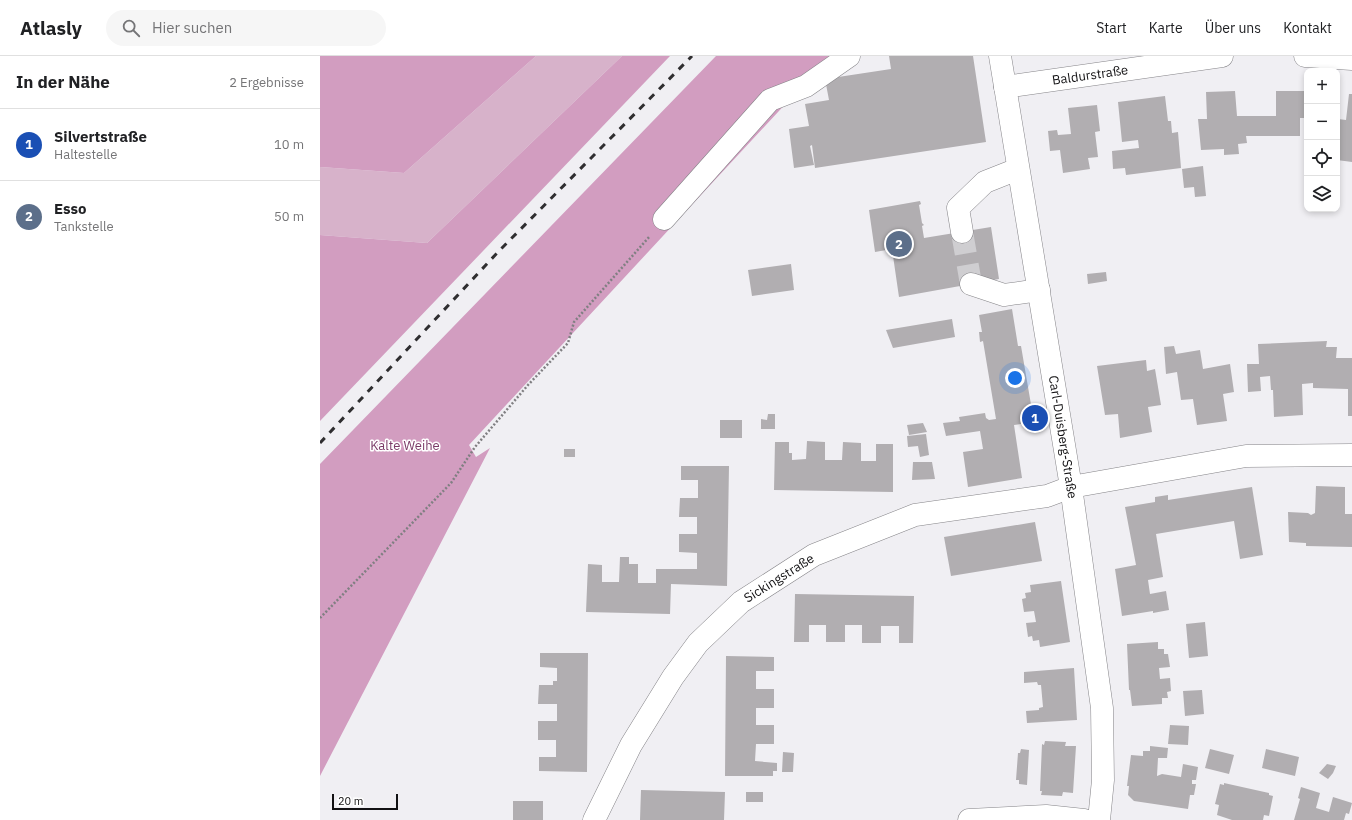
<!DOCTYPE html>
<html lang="de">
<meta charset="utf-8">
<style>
body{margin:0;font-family:"IBM Plex Sans",sans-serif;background:#f6f6f6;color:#202124}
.controls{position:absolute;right:12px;top:12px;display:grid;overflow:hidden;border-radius:8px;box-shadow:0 2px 6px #0003}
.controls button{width:36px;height:36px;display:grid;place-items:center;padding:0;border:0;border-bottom:1px solid #e0e0e0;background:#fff;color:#202124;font:20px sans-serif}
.scale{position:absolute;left:12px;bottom:10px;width:66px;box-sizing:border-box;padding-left:4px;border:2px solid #121113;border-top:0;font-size:11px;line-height:14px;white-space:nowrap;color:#121113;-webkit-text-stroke:3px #fff;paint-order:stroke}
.you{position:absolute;left:695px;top:322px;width:14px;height:14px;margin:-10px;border:3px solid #fff;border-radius:50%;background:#1a73e8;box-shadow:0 0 0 6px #1a73e833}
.badge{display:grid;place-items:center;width:26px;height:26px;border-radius:50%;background:#a8450c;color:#fff;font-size:13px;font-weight:700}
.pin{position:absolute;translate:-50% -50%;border:2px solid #fff;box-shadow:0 1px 4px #0006}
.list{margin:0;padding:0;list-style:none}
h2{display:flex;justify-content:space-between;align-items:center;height:52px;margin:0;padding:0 16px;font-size:17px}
h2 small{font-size:13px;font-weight:400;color:#757577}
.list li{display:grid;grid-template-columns:26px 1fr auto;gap:12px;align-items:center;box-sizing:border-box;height:72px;padding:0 16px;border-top:1px solid #e0e0e0}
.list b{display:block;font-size:15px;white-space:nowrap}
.list p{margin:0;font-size:13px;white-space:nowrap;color:#757577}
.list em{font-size:13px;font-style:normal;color:#757577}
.icon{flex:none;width:22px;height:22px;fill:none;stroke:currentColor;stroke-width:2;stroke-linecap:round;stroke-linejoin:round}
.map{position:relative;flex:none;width:1032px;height:764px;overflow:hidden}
header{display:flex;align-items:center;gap:24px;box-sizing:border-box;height:56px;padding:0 20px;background:#fff;border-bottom:1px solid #e0e0e0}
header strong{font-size:19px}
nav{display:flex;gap:22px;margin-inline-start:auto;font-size:14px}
.search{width:280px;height:36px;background:#f6f6f6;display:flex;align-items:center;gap:10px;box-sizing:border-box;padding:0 14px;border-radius:22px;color:#757577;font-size:15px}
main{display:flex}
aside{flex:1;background:#fff}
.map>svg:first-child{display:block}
</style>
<header>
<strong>Atlasly</strong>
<div class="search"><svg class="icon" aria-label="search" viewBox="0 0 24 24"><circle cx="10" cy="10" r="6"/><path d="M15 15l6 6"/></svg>Hier suchen</div>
<nav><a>Start</a><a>Karte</a><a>Über uns</a><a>Kontakt</a></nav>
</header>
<main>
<aside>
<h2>In der Nähe<small>2 Ergebnisse</small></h2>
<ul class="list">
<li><span class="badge" style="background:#1a4fb4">1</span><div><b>Silvertstraße</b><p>Haltestelle</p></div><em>10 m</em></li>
<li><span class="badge" style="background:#5c6f8a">2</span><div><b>Esso</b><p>Tankstelle</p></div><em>50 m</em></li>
</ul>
</aside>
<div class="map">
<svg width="1032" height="764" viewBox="0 0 1032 764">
<rect width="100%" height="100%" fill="#f0eff3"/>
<!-- green -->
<path fill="#d7b2ca" d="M 216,0 L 302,0 L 107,187 L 0,179 L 0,111 L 84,117 Z"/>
<!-- forest -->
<path fill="#d29dc0" d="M 0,0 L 216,0 L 84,117 L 0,111 Z
M 302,0 L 350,0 L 0,365 L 0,179 L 107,187 Z
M 396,0 L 510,0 L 149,389 L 156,401 L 170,392 L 0,720 L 0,408 Z"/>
<!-- building -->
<path fill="#b1aeb1" d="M 569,0 L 653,0 L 666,86 L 495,112 L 492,89 L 490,90 L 494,109 L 474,112 L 469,73 L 489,70 L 485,48 L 509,44 L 505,23 L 571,13 Z
M 915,35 L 917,60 L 956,60 L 956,35 L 986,35 L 985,62 L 980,62 L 980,80 L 926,80 L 927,87 L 918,88 L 919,98 L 904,99 L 904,93 L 881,94 L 878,63 L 887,63 L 886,36 Z
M 1029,38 L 1032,38 L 1032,106 L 1017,104 L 1018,63 L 1026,64 Z
M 845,40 L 848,65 L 851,65 L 852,77 L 858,76 L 861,112 L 806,119 L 805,112 L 793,113 L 792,95 L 819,92 L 818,84 L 802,86 L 798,46 Z
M 777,49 L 780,75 L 775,76 L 778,101 L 768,102 L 770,113 L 743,117 L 740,94 L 730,95 L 728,75 L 737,74 L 738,79 L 751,78 L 748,52 Z
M 883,110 L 886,140 L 875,141 L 874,131 L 864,132 L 862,113 Z
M 600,145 L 601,148 L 599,149 L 602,167 L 604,169 L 602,170 L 604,182 L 671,171 L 679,223 L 579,241 L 572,193 L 555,196 L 549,154 Z
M 471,208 L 474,234 L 432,240 L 428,214 Z
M 786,216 L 787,225 L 768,228 L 767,218 Z
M 692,253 L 698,290 L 701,290 L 714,366 L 694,369 L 702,422 L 648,431 L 643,396 L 663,393 L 660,375 L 626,380 L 623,367 L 640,365 L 639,361 L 665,357 L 666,362 L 669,364 L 676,363 L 663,285 L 660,286 L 659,276 L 662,276 L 659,259 Z
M 632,263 L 635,281 L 573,292 L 566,274 Z
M 1007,285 L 1006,291 L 1017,291 L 1016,302 L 1032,302 L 1032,360 L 1028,360 L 1028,333 L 993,332 L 993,327 L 982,328 L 983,359 L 954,361 L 953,334 L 951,334 L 950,320 L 940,321 L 941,335 L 928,336 L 927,308 L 939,308 L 938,288 Z
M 854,290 L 856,298 L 880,294 L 883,313 L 910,308 L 914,336 L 903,338 L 907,365 L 877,369 L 873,343 L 861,344 L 857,316 L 846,318 L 844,291 Z
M 826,304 L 827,315 L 835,313 L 841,349 L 828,351 L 832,376 L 800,382 L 798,358 L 785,359 L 777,310 Z
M 448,358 L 455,358 L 455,373 L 441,373 L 441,363 L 447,364 Z
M 400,364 L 422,364 L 422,382 L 400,382 Z
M 603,367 L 607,376 L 589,379 L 587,369 Z
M 606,378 L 609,399 L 600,401 L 598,390 L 588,391 L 587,380 Z
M 487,385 L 505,386 L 505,404 L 522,404 L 523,386 L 541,387 L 541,405 L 556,405 L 556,388 L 573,388 L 573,436 L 454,434 L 455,386 L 469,386 L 469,397 L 472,397 L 472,404 L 486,403 Z
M 244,393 L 255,393 L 255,401 L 244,401 Z
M 593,406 L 612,406 L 615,423 L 592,424 Z
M 361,410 L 409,410 L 407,530 L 351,528 L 350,558 L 266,556 L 268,508 L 282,509 L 282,526 L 299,526 L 300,501 L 309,501 L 309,508 L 318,508 L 318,527 L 336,527 L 336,513 L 377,513 L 377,497 L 359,496 L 359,478 L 377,478 L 377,461 L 359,461 L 360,442 L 378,442 L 378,424 L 361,424 Z
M 996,430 L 1025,431 L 1025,458 L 1032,458 L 1032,491 L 986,490 L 986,487 L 969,486 L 968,456 L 988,457 L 991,459 L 995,457 Z
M 932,431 L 943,499 L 920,503 L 914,465 L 836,478 L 843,521 L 828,524 L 830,538 L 846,535 L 849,554 L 833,557 L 833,555 L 802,560 L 795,513 L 816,509 L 805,451 L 835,446 L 835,441 L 848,439 L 848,444 Z
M 715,466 L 722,505 L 631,520 L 624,481 Z
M 741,525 L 750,586 L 720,591 L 719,584 L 713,585 L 712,580 L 708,581 L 706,567 L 716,566 L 714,555 L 704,556 L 702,543 L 706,542 L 705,537 L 711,536 L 710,529 Z
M 475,538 L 594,540 L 593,587 L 579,587 L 579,570 L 561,570 L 561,587 L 542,587 L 542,569 L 525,569 L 525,586 L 506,586 L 506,569 L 489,569 L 489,586 L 474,586 Z
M 885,566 L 888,600 L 869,602 L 866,568 Z
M 838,586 L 838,593 L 844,593 L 844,598 L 848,598 L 850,611 L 839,612 L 840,623 L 850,622 L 851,635 L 847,636 L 848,642 L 842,642 L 842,648 L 812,650 L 810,634 L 809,634 L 807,588 Z
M 220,597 L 268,597 L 267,716 L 219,715 L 219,701 L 236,701 L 236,684 L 218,684 L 218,665 L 237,665 L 237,648 L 218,648 L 219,629 L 233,629 L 233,625 L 237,625 L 237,612 L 220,611 Z
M 406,600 L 454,601 L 454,615 L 436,615 L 436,633 L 454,633 L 454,652 L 436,652 L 436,669 L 454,669 L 454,688 L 436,688 L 435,705 L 457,707 L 457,715 L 453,715 L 453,720 L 405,720 Z
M 754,612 L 757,664 L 707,667 L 706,655 L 719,654 L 719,652 L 723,651 L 721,629 L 718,629 L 717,626 L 704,627 L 704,616 Z
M 882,634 L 884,658 L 865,660 L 863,635 Z
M 850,669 L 869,670 L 868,689 L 848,688 Z
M 725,685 L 746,686 L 745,690 L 756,690 L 753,737 L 743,736 L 742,740 L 721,739 L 722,735 L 720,735 L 722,688 L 724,689 Z
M 830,690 L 848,692 L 847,702 L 838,702 L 837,720 L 842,718 L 861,721 L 863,708 L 878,711 L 876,724 L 872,724 L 872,728 L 876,728 L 874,739 L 870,739 L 868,753 L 814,745 L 808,739 L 809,730 L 807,730 L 811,699 L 823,700 L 823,695 L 830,695 Z
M 701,693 L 709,694 L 707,729 L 699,728 L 699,724 L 696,724 L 698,697 L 700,697 Z
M 890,693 L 914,699 L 909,718 L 885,712 Z
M 946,693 L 979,701 L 975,720 L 942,712 Z
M 463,696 L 474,697 L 473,716 L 462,716 Z
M 1007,708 L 1016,710 L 1013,717 L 1008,723 L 999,717 Z
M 904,727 L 949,737 L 949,739 L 953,740 L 949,760 L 944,759 L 943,764 L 912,764 L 897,759 L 899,749 L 895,748 L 900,728 L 904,729 Z
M 981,731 L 1000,737 L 996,752 L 1009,756 L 1013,741 L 1032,747 L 1029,758 L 1026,757 L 1024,764 L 974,764 L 980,743 L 978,742 Z
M 321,734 L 405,736 L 404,764 L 320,764 Z
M 426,736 L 443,736 L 443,746 L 426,746 Z
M 193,745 L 223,745 L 223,764 L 193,764 Z"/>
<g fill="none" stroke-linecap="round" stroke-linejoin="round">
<!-- minor-tunnel -->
<path stroke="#cfced1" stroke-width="22" stroke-dasharray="22 11" stroke-linecap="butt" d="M 642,176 L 651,228"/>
<defs>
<path id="minor" d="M 985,0 L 1032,3
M 685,31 L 902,0
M 344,163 L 450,44 L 486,30 L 529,0
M 642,176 L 638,152 L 665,126 L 698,113
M 651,228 L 684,239 L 719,234
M 274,764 L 311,689 L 353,621 L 378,587 L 421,546 L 494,499 L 595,459 L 727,440 L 751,431 L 926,400 L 1032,399
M 649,764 L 726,760 L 764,764"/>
<path id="major" d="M 680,0 L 751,431 L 782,652 L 783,724 L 779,764"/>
</defs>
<!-- minor casing -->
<use href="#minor" stroke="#858488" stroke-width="23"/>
<!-- major casing -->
<use href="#major" stroke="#858488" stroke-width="23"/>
<!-- path -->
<path stroke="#807f82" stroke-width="2.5" stroke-dasharray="2 2" stroke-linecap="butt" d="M 0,562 L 131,427 L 155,391 L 208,329 L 248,287 L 254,266 L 330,180"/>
<!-- minor -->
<use href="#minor" stroke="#fff" stroke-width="22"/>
<!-- major -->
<use href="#major" stroke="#fff" stroke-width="22"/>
<!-- rail -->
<path stroke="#2f2e30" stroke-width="3" stroke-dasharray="7 7" stroke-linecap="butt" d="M 0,387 L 178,196 L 372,0"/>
</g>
<g text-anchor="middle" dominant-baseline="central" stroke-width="3" stroke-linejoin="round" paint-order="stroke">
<!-- street labels -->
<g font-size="13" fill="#121113" stroke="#fff">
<text transform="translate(770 19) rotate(-8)">Baldurstraße</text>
<text transform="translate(743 381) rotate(81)">Carl-Duisberg-Straße</text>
<text transform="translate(459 522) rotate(-32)">Sickingstraße</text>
</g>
<!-- park labels -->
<g font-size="13" fill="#7a3a67" stroke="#fff">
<text x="85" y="389">Kalte Weihe</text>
</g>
</g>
</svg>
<div class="controls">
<button>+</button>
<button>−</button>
<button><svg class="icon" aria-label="locate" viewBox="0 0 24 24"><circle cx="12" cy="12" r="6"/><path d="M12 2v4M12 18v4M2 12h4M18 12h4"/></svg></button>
<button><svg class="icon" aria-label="layers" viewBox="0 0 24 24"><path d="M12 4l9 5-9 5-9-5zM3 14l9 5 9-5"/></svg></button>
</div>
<div class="scale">20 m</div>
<div class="you"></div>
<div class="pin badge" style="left:715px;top:362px;background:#1a4fb4">1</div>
<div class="pin badge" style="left:579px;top:188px;background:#5c6f8a">2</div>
</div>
</main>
